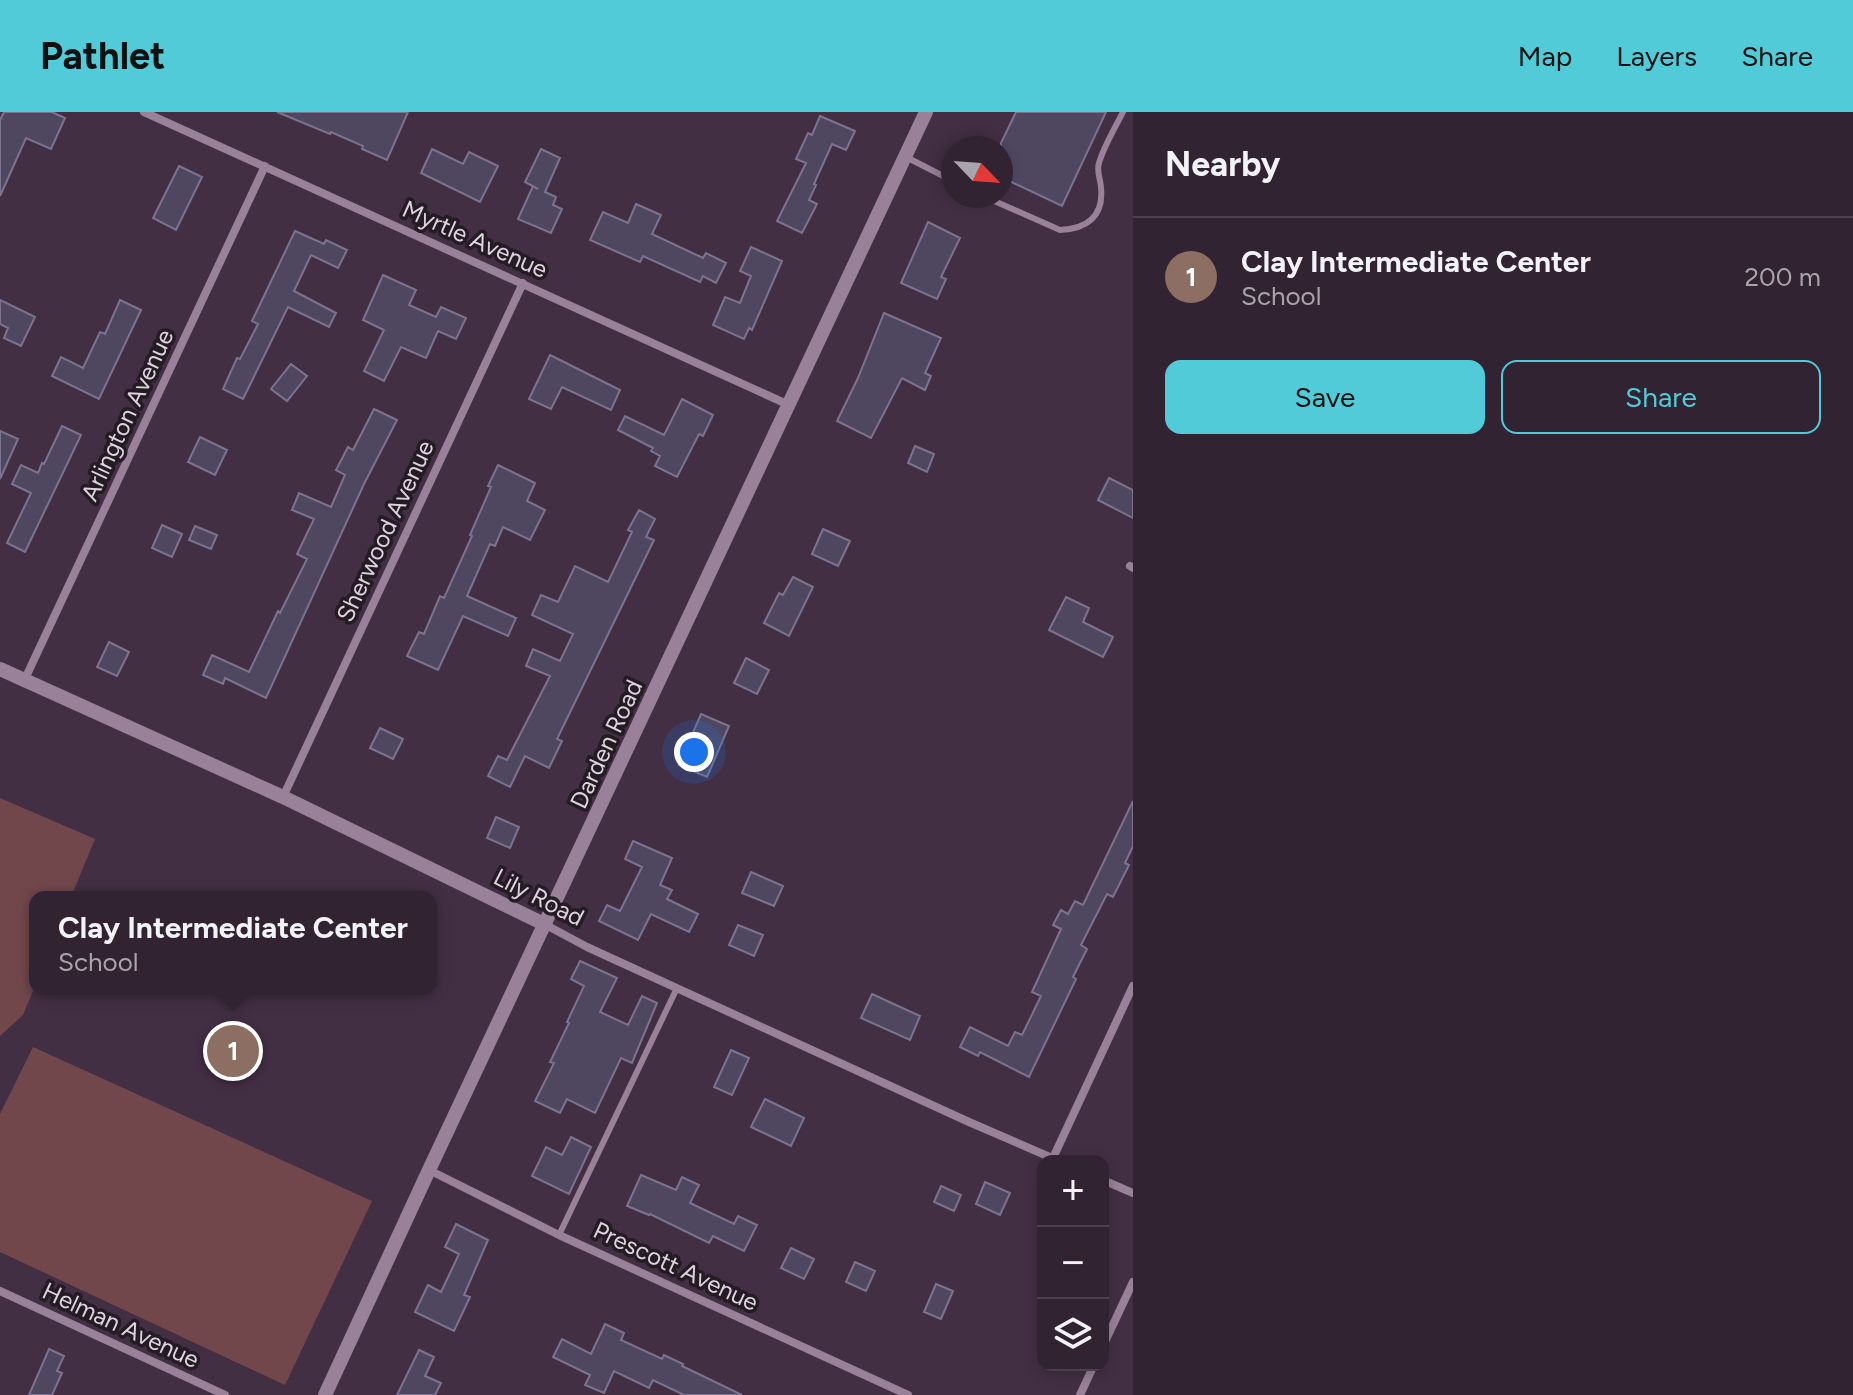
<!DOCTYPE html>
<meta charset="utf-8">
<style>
body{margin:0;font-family:Figtree,sans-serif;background:#3a2b3b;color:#f1f3f6}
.controls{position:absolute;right:24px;bottom:24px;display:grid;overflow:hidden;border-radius:16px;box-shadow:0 4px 12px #0003}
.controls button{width:72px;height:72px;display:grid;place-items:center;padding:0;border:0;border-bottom:2px solid #4d404e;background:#322333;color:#f1f3f6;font:40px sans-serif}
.compass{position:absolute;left:941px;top:24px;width:72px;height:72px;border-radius:50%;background:#322333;box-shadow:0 4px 12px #0003;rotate:115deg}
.you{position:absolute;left:694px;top:640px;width:28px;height:28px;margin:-20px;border:6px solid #fff;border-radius:50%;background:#1a73e8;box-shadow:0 0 0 12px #1a73e833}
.badge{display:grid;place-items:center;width:52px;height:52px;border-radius:50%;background:#52cbd8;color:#fff;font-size:26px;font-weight:700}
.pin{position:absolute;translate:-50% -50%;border:4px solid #fff;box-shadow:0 2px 8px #0006}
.popup{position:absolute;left:29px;top:779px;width:408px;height:104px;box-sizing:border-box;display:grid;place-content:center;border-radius:16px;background:#322333;filter:drop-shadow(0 2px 6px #0005);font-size:26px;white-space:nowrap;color:#a8a4ac}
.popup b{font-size:30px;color:#f1f3f6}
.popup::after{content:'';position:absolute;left:50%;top:100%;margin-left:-16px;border:16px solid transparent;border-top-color:#322333}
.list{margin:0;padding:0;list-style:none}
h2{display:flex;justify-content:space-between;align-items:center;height:104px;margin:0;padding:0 32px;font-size:34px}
h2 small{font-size:26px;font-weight:400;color:#a8a4ac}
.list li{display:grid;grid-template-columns:52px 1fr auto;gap:24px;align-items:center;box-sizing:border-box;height:120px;padding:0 32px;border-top:2px solid #4d404e}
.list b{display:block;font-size:30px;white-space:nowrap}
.list p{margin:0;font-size:26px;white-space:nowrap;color:#a8a4ac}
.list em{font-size:26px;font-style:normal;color:#a8a4ac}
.actions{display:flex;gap:16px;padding:24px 32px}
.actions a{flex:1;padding:18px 0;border:2px solid #52cbd8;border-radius:16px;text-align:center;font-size:28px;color:#52cbd8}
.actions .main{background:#52cbd8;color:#111}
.icon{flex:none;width:44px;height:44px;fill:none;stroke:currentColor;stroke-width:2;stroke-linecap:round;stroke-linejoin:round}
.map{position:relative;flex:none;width:1133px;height:1283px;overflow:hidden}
header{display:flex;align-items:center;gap:48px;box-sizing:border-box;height:112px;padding:0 40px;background:#52cbd8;color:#111}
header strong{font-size:38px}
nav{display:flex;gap:44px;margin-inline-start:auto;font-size:28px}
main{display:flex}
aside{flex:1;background:#322333}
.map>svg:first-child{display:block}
</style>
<header>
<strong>Pathlet</strong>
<nav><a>Map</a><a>Layers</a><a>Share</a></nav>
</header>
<main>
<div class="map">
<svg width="1133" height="1283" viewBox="0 0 1133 1283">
<rect width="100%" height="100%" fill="#432f44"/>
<!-- green -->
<path fill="#71474c" d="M 0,686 L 95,727 L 71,785 L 35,785 L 35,874 L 23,903 L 0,924 Z
M 33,935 L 372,1089 L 285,1273 L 0,1140 L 0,1002 Z"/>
<!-- building -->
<path fill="#4f4660" stroke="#7c738f" stroke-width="2" d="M 4,0 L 52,0 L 65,6 L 51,37 L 26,26 L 0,84 L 0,8 Z
M 277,0 L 408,0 L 387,48 L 362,37 L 363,34 L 331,20 L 330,22 Z
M 1016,0 L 1106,0 L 1062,94 L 1001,65 L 1001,31 Z
M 820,4 L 855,19 L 846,38 L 832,32 L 814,72 L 816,73 L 809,88 L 817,92 L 802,121 L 777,109 L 806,51 L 796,47 L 808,21 L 812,23 Z
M 432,37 L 463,52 L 469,40 L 498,54 L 480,90 L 421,61 Z
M 541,37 L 560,46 L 545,80 L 556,85 L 553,93 L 562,97 L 551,121 L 518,107 L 533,74 L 538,77 L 525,70 Z
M 179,54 L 202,65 L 176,118 L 153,106 Z
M 636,92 L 661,103 L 652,122 L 703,146 L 706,141 L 726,151 L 716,171 L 703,164 L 700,170 L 643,144 L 640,150 L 590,128 L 603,100 L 628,111 Z
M 928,110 L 960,126 L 941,165 L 946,167 L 937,187 L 901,171 Z
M 295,119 L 324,132 L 326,128 L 347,138 L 338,156 L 311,143 L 294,179 L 336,201 L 329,215 L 288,195 L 243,287 L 223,277 L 237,246 L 240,247 L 258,212 L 252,209 Z
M 751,135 L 782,149 L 752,218 L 749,216 L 744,227 L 713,213 L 725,185 L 740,191 L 751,164 L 740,159 Z
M 383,163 L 416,178 L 409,193 L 436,205 L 441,195 L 466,206 L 456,227 L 438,219 L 426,246 L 401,235 L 384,269 L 364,259 L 384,218 L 363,208 Z
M 0,188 L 35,205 L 21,234 L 4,226 L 8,216 L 0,212 Z
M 120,188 L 141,198 L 99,287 L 52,264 L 61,245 L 83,256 L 100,220 L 105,222 Z
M 884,201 L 941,226 L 925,261 L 931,264 L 925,278 L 902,266 L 871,326 L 837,309 L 858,266 Z
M 550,243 L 620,278 L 611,298 L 562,275 L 551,297 L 529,287 Z
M 291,252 L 307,264 L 287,289 L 271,277 Z
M 682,287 L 713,303 L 703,324 L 699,322 L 677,365 L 655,354 L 660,344 L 651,339 L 653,336 L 618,318 L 625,304 L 664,323 Z
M 374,297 L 397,308 L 364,372 L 266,586 L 225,566 L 223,572 L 203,563 L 212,543 L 249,560 L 278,499 L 280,501 L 307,447 L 297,442 L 314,407 L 292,398 L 299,381 L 331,395 L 345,363 L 336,358 L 348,335 L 353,338 Z
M 62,314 L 81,323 L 25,440 L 7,431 L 31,381 L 12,372 L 21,353 L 38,361 L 42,351 L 44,352 Z
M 0,319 L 18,327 L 0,367 Z
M 200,325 L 227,338 L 215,363 L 188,350 Z
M 915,334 L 934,342 L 927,360 L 908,351 Z
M 498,353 L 535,371 L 527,389 L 545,398 L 530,428 L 503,415 L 495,434 L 490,432 L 467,484 L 516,506 L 508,524 L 463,504 L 438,558 L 407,544 L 419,520 L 424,522 L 440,484 L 444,486 L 472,424 L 470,423 L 491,375 L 488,374 Z
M 1109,366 L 1133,378 L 1133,406 L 1098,388 Z
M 639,398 L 655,407 L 646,425 L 654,428 L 557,627 L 562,629 L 549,656 L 525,644 L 510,675 L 488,664 L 498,644 L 507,648 L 550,564 L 526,554 L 533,537 L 560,549 L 573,522 L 532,503 L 541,483 L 558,490 L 575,454 L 608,470 L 632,420 L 628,418 Z
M 162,413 L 182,422 L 172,445 L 152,436 Z
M 195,414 L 217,423 L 211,437 L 189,428 Z
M 823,417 L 850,429 L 838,454 L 812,442 Z
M 793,465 L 813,475 L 789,524 L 764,511 L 779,481 L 783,483 Z
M 1066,485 L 1089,496 L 1083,510 L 1113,525 L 1103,545 L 1049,518 Z
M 109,530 L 129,540 L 117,564 L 97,555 Z
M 746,546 L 769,558 L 757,582 L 734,571 Z
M 701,602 L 729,614 L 707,665 L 679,653 Z
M 380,616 L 403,627 L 393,647 L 370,636 Z
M 1133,689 L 1133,734 L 1125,751 L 1129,753 L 1113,785 L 1107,782 L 1081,833 L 1087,837 L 1073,865 L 1076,867 L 1029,965 L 980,940 L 978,944 L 960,935 L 970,915 L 1008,934 L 1015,920 L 1022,923 L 1041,884 L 1032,880 L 1061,817 L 1053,813 L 1061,798 L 1068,802 L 1075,789 L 1083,793 Z
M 496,705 L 519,715 L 510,736 L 487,726 Z
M 633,729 L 672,746 L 660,773 L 672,778 L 667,787 L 698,802 L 689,820 L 651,802 L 638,828 L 599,809 L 607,793 L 620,799 L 642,755 L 625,747 Z
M 751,760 L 783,774 L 774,794 L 742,781 Z
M 738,813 L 763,823 L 754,844 L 729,833 Z
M 580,849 L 617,866 L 600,900 L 628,913 L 642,884 L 657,891 L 632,951 L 621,946 L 595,1001 L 567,987 L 560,1001 L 535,989 L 554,951 L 550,950 L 569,911 L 567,910 L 584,874 L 571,867 Z
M 872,882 L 920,904 L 910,928 L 861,906 Z
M 731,938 L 749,946 L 732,983 L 714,975 Z
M 765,987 L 804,1006 L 791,1034 L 751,1015 Z
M 571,1025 L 591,1035 L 569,1082 L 532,1064 L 546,1035 L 562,1043 Z
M 641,1063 L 676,1078 L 682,1065 L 699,1073 L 690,1091 L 734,1112 L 738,1104 L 757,1113 L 744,1139 L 713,1124 L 709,1131 L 650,1102 L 649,1103 L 627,1094 Z
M 985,1070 L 1010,1081 L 1000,1103 L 976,1092 Z
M 941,1074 L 961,1083 L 954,1099 L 934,1090 Z
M 456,1112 L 488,1128 L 464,1183 L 470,1185 L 454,1219 L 415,1200 L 428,1173 L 441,1180 L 459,1142 L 445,1135 Z
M 791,1136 L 814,1147 L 804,1167 L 781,1156 Z
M 855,1150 L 875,1159 L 866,1179 L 846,1170 Z
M 936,1172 L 953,1179 L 941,1207 L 924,1200 Z
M 605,1212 L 624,1221 L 621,1228 L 662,1247 L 664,1243 L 683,1252 L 682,1254 L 742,1283 L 684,1283 L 653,1268 L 649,1276 L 614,1259 L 604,1281 L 585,1273 L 590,1263 L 553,1245 L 562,1227 L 591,1242 Z
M 49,1237 L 64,1244 L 57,1259 L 62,1261 L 52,1283 L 29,1283 Z
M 419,1238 L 434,1245 L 425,1264 L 441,1271 L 435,1283 L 397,1283 Z"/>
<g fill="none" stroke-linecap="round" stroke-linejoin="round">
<!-- service -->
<path stroke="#988199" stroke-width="6" d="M 906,45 L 953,69
M 983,84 L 1060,118 C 1086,117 1104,105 1101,76 C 1101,68 1096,59 1099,51 C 1104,34 1115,16 1123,0
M 559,1123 L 677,876"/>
<!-- minor -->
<path stroke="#988199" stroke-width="8" d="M 144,0 L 789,293
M 1130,454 L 1133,456
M 24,569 L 265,54
M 283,685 L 523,171
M 546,813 L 587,835 L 969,1010 L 1059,1049
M 1053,1046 L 1133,874
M 429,1058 L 559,1123 L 908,1283
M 1103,1068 L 1133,1081
M 0,1179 L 225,1283
M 1103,1234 L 1133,1170
M 1080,1283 L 1094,1253"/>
<!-- tertiary -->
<path stroke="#988199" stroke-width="14" d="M 0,557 L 283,685 L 546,813
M 325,1283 L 429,1058 L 926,0"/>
</g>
<g text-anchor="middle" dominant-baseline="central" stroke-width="7" stroke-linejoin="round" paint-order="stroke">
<!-- street labels -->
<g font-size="24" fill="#dfd2df" stroke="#241b25">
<text transform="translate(475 127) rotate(24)">Myrtle Avenue</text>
<text transform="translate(127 303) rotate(-65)">Arlington Avenue</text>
<text transform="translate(385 419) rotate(-65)">Sherwood Avenue</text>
<text transform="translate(606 632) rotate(-65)">Darden Road</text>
<text transform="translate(539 785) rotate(27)">Lily Road</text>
<text transform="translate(676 1154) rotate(25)">Prescott Avenue</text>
<text transform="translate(121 1213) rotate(25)">Helman Avenue</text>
</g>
</g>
</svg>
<div class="controls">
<button>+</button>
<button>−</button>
<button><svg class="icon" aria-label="layers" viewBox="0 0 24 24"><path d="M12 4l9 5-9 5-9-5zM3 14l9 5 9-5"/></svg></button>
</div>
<svg class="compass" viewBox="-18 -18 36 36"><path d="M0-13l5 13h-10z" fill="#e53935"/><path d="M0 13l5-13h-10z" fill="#a8a4ac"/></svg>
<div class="you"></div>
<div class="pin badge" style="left:233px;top:939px;background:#8d6e63">1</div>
<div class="popup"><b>Clay Intermediate Center</b>School</div>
</div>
<aside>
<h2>Nearby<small></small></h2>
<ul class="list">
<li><span class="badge" style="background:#8d6e63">1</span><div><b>Clay Intermediate Center</b><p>School</p></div><em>200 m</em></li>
</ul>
<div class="actions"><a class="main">Save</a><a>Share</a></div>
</aside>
</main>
